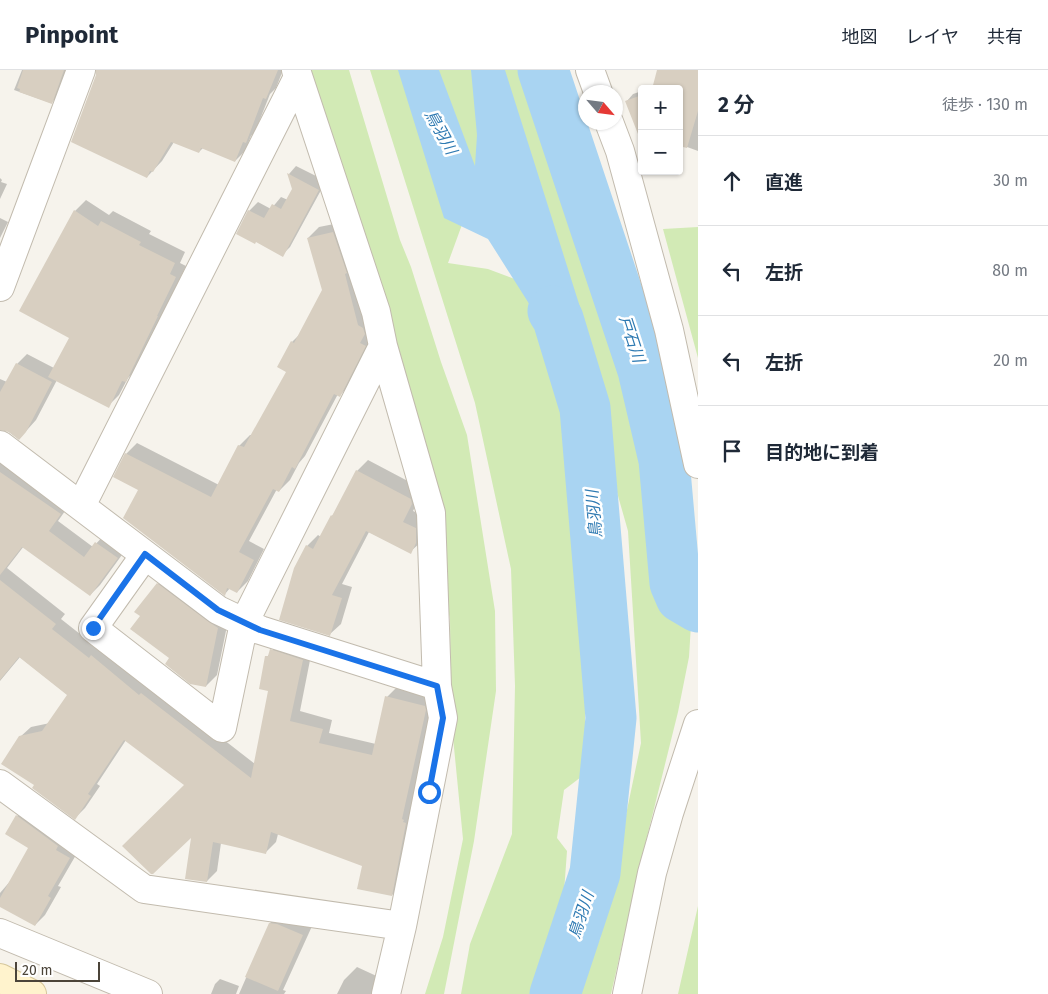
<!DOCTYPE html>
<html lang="ja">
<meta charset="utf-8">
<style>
body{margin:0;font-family:"Fira Sans","Noto Sans JP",sans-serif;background:#f6f6f7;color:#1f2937}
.controls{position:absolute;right:15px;top:15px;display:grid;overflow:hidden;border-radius:5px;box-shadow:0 1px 4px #0004}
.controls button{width:45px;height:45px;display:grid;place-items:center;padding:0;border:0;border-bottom:1px solid #e0e1e3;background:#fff;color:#1f2937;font:25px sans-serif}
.compass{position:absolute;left:578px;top:15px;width:45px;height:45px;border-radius:50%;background:#fff;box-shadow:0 1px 4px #0004;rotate:118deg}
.scale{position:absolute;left:15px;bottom:12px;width:85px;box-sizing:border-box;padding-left:5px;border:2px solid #4b4439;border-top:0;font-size:14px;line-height:18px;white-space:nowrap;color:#4b4439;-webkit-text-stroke:4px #fff;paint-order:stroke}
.stop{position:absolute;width:15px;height:15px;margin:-11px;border:4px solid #1a73e8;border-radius:50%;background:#fff}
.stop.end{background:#1a73e8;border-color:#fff;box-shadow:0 1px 5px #0008}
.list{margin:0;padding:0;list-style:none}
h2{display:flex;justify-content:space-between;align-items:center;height:65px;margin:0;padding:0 20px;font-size:21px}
h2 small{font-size:16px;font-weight:400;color:#747a83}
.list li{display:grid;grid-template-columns:32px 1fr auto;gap:15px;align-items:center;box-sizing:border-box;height:90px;padding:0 20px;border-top:1px solid #e0e1e3}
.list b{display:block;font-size:19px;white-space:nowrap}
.list em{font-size:16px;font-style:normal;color:#747a83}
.icon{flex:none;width:28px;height:28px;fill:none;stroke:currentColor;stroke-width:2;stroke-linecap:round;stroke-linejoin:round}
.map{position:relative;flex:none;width:698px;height:924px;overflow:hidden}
header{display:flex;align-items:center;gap:30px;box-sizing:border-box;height:70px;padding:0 25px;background:#fff;border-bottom:1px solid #e0e1e3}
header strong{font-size:24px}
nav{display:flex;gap:28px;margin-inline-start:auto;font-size:18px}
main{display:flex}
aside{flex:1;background:#fff}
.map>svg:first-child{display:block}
</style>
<header>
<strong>Pinpoint</strong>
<nav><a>地図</a><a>レイヤ</a><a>共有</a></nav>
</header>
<main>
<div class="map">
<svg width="698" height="924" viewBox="0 0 698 924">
<rect width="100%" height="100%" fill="#f6f3ec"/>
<!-- green -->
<path fill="#d2eab5" d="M 307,0 L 349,0 L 400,170 L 411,197 L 441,292 L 467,365 L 495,541 L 496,621 L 474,771 L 444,924 L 425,924 L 443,867 L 463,769 L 451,647 L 450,549 L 399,301 L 373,219 L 326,45 Z
M 370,0 L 480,0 L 491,75 L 448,193 L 488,199 L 533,216 L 557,302 L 572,371 L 576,455 L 585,577 L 585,704 L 564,720 L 557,768 L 567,781 L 557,918 L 554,924 L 461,924 L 470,874 L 512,764 L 515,616 L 511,499 L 475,333 Z
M 497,0 L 564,0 L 639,247 L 677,407 L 694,506 L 689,587 L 678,642 L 643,783 L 611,924 L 569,924 L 600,869 L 641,673 L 628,461 Z
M 698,157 L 698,288 L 663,159 Z
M 698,836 L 698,924 L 678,924 Z"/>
<!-- water -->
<path fill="#a9d4f2" d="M 398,0 L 439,0 L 475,96 L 477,65 L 471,0 L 505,0 L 580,237 L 580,314 L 488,169 L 444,148 Z"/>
<!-- shadow -->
<path fill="#0003" d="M 22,0 L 70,0 L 61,23 L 51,33 L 14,20 Z
M 97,0 L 283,0 L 276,18 L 270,24 L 255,62 L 251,66 L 245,81 L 235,91 L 203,78 L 199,82 L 174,72 L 162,91 L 147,107 L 97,5 Z
M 658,0 L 698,0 L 698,81 L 679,74 L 679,19 L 648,19 L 654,17 Z
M 642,21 L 642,63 L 627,31 L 633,24 Z
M 296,96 L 326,111 L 290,177 L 282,185 L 256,171 L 238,164 L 249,141 L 258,132 L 271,139 L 281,127 L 288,130 L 293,119 L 289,104 Z
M 0,108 L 2,110 L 1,112 L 7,114 L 0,129 Z
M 86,130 L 109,145 L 113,141 L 151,161 L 149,164 L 185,182 L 180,193 L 186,196 L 136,300 L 128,308 L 119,325 L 108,336 L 57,310 L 36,350 L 19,369 L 3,358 L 0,359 L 0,309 L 7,312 L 17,294 L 27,284 L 54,298 L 71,267 L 75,141 Z
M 0,148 L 8,152 L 0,168 Z
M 344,152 L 376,264 L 351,314 L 340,325 L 338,324 L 305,386 L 299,393 L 290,410 L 279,421 L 277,419 L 249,471 L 264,479 L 248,511 L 237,522 L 230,518 L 225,524 L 140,419 L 126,384 L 137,373 L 219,415 L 239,376 L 250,365 L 252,365 L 288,301 L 292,272 L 300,264 L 324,220 L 308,168 L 319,157 Z
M 0,376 L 70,434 L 58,451 L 93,477 L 106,463 L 127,478 L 100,515 L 90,525 L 24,476 L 7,498 L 65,544 L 61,549 L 99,579 L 152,614 L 255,694 L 270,620 L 267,587 L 281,570 L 312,580 L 300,641 L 332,650 L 329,663 L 376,674 L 387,627 L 397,617 L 434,626 L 402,815 L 392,825 L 364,795 L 278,764 L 276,772 L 266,782 L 221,773 L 217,801 L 207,811 L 193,764 L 185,715 L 126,670 L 97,714 L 100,716 L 85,738 L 75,748 L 36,715 L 20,667 L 31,657 L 50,653 L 68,625 L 20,587 L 0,611 Z
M 368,390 L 421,418 L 422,423 L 413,441 L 426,447 L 421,472 L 410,482 L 369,462 L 342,514 L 352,517 L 341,554 L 330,564 L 307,476 L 318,465 L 321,467 L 332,446 L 336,441 L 357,401 Z
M 169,503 L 229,546 L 217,605 L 206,616 L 171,588 L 141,546 L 158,514 Z
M 27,736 L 80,778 L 58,816 L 61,817 L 45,845 L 35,855 L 0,836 L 0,823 L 12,809 L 30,777 L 17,746 Z
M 281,842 L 313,854 L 283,920 L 286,921 L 284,924 L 239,924 L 270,853 Z
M 357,897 L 383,909 L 378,924 L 337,924 L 344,910 Z
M 220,909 L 239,916 L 236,924 L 211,924 L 215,914 Z"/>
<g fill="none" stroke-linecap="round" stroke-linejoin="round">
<!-- river -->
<path stroke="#a9d4f2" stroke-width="51" d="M 543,0 L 643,300 L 664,390 L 675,513 L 681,527 L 698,537
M 553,241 L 558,249 L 585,338 L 611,648 L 595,803 L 555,924"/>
</g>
<!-- building -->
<path fill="#d8cfc1" d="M 23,0 L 64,0 L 52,34 L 19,22 L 20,19 L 17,18 Z
M 96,0 L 278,0 L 266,29 L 263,28 L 246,73 L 243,72 L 235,92 L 201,78 L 199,83 L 171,72 L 153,102 L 150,101 L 147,108 L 71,72 L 96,5 Z
M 657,0 L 698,0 L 698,41 L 687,78 L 679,76 L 679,19 L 652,19 Z
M 642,25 L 642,65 L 638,64 L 625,31 Z
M 287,103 L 319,120 L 283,187 L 256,172 L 255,174 L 236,164 L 248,140 L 264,148 L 272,134 L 281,139 L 292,119 Z
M 74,140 L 98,156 L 101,151 L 141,172 L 139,175 L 175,193 L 170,204 L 176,207 L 157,246 L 158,246 L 126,312 L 122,311 L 109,338 L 48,307 L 69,268 L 19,241 Z
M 333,162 L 347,203 L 345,204 L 358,255 L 363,258 L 365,264 L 360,273 L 366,276 L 340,327 L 334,324 L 295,399 L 292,397 L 279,422 L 273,419 L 239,482 L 254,490 L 237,523 L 227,518 L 225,526 L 123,448 L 138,420 L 113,407 L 125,383 L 211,427 L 238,375 L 244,377 L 286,302 L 277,297 L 291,271 L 294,273 L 322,220 L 307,168 Z
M 16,293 L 52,312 L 26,362 L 19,370 L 9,362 L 0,360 L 0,322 Z
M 356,400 L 411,429 L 412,434 L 403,452 L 416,458 L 416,473 L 411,484 L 366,461 L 332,525 L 342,528 L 330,566 L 279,550 L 294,498 L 306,475 L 313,479 L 331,445 L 332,446 Z
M 0,402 L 61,444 L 49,461 L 84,487 L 95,472 L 118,488 L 90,526 L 22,477 L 0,505 Z
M 0,510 L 56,554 L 52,559 L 89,588 L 91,585 L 139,625 L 141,623 L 251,708 L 268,621 L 259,619 L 265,586 L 268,586 L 270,579 L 303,590 L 290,651 L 323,659 L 319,673 L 372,685 L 385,626 L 425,636 L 426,640 L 402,749 L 404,750 L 403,752 L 406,753 L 392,826 L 357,819 L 362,796 L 271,762 L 266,784 L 213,772 L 207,812 L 185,809 L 191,768 L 153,804 L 151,804 L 122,776 L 184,715 L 124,670 L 88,724 L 91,726 L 75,750 L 32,718 L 34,715 L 1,694 L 19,666 L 42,661 L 67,625 L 19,587 L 0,610 Z
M 157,513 L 209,552 L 218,558 L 206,617 L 190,614 L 165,594 L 169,588 L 130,559 L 140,546 L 134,542 Z
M 16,745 L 58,776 L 56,780 L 70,788 L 48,826 L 51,828 L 35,856 L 0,837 L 0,828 L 28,778 L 5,764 Z
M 269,853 L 277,854 L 303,865 L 278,921 L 245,907 Z"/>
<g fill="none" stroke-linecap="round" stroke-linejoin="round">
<defs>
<path id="street" d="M 296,0 L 376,242 L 383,276 L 431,443 L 437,616 L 443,648 L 402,856 L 386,924
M 590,0 L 598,22
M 609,52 L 620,81 L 669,260 L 698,394
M 0,217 L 81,0
M 0,375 L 218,540 L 260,560 L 437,616
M 81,436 L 298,7
M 145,485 L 93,558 L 222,658 L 244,553 L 383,276
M 0,714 L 144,819 L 402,856
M 0,863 L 148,924
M 627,924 L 652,803 L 669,743 L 698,654"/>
<path id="secondary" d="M 0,908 L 32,924"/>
</defs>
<!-- street casing -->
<use href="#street" stroke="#c2bbae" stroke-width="30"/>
<!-- secondary casing -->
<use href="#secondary" stroke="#d6c79b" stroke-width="30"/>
<!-- street -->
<use href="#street" stroke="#fff" stroke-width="28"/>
<!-- secondary -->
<use href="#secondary" stroke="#fff3cd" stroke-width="28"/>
</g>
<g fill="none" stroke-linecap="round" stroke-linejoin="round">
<!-- route -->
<path stroke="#1a73e8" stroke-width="6" d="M 93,558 L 145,484 L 218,540 L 260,560 L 437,616 L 443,648 L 429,722"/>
</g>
<g text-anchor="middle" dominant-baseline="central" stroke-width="5" stroke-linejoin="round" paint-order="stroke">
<!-- water labels -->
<g font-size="16" font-style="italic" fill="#2e7ab2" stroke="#fff">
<text transform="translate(441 62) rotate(61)">鳥羽川</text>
<text transform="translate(632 269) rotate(72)">戸石川</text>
<text transform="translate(594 444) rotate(-95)">鳥羽川</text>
<text transform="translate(581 845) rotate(-72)">鳥羽川</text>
</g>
</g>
</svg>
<div class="controls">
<button>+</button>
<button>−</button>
</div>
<svg class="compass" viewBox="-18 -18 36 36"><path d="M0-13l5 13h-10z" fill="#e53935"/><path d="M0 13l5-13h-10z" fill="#747a83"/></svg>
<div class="scale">20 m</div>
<div class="stop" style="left:429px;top:722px"></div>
<div class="stop end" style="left:93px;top:558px"></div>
</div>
<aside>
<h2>2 分<small>徒歩 · 130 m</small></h2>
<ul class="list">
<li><svg class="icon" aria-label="ahead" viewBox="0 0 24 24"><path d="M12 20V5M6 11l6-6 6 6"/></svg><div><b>直進</b></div><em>30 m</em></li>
<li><svg class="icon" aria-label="left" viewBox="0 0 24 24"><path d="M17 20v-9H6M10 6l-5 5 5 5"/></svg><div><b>左折</b></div><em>80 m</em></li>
<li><svg class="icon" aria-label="left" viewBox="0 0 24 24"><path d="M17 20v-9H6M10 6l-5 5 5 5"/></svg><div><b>左折</b></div><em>20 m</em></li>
<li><svg class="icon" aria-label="arrive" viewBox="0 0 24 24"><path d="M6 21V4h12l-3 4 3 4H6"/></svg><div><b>目的地に到着</b></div></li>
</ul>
</aside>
</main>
